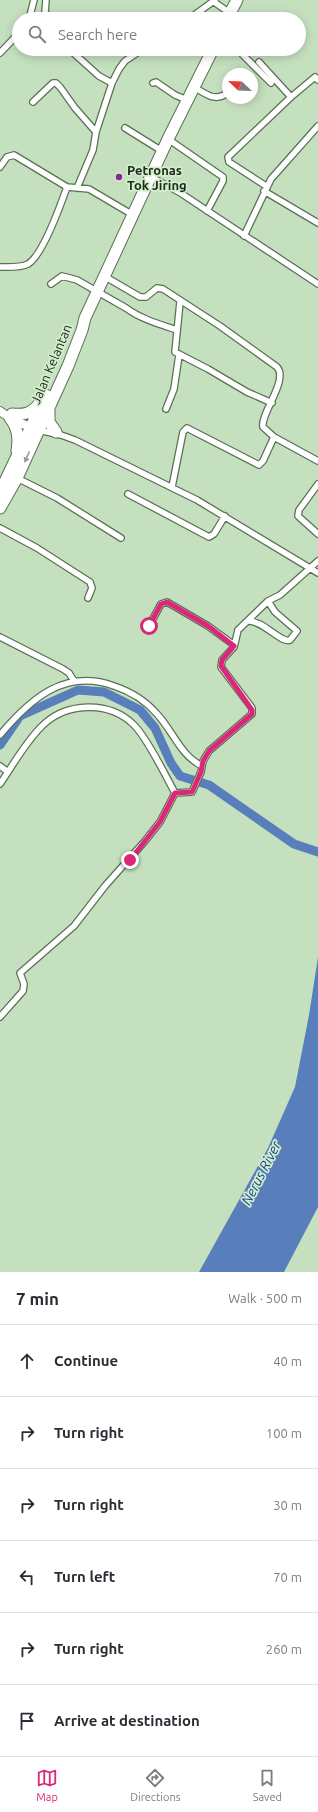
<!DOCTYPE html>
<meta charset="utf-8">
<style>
body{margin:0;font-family:Ubuntu,sans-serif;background:#f7f7f7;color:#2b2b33}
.compass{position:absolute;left:222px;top:68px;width:36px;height:36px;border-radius:50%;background:#fff;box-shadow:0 2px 10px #0003;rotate:293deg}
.stop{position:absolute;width:12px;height:12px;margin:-9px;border:3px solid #db2777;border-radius:50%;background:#fff}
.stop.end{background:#db2777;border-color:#fff;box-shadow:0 1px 4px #0008}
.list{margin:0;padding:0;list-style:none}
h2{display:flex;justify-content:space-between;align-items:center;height:52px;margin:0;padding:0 16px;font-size:17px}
h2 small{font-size:13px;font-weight:400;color:#7c7c81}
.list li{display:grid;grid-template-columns:26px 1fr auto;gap:12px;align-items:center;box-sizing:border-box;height:72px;padding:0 16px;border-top:1px solid #e1e1e2}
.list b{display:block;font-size:15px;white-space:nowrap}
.list em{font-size:13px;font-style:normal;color:#7c7c81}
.icon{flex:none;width:22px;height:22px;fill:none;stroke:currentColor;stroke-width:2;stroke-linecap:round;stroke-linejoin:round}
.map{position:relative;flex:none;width:318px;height:1272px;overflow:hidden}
.search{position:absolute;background:#fff;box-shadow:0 2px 10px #0003;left:12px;right:12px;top:12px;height:44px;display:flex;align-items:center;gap:10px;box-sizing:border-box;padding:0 14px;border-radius:22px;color:#7c7c81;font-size:15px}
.sheet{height:484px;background:#fff}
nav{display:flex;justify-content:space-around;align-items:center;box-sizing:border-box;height:56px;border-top:1px solid #e1e1e2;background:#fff;font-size:11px;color:#7c7c81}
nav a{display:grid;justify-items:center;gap:2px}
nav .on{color:#db2777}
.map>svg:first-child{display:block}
</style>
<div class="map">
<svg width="318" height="1272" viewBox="0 0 318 1272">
<rect width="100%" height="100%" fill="#c5e0bf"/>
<!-- water -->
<path fill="#587ebb" d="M 318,957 L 318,1207 L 284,1272 L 199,1272 L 268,1148 L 295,1087 L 309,1015 Z"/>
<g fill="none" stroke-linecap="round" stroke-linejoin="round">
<!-- river -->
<path stroke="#587ebb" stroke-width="9" d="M 0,745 L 20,716 L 78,690 L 104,692 L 140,710 L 155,728 L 171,763 L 180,776 L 209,785 L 294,844 L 318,852"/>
<defs>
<path id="street" d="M 46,0 L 45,12 L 51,19
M 214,2 L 230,13
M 29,19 L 34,0
M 189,19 L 215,0
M 69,49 L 99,76 L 112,83
M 237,49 L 271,83
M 0,53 L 19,33
M 259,62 L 291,97
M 153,83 L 156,82 L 175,95 L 187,100
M 194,87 C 206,94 216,103 228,92
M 33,102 L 53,83 L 56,83 L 60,87 L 75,108 L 96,132
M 125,128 L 162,151
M 168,139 L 223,177 L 223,181 L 207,211
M 0,167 L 7,157 L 14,155 L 67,187 L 89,189 L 133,215
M 151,177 L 179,192 L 318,284
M 266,186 L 229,162 L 228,157 L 291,97 L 315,77 L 318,80
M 77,188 L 93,150 L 96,132 L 112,83 L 119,69 L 125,61 L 143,49
M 264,191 L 318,223
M 244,236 L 271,179 L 318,126
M 0,267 C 8,267 20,268 28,264 C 43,255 61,204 67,187
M 104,276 L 140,297 L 146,297 L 157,288 L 163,289 L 220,326 L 277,367 C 289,380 260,414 263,427 L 274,437 L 318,461
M 51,284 L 62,276 L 77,280 L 126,308 C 141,319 159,324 177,330
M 180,302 L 175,352 L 208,369 L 247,392 L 272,403
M 166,409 L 174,389 L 179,355
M 38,430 L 61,435 L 75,440 L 197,500 L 318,573
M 17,478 L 57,498 L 121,538
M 318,484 L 299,510 L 298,516 L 318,534
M 172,487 L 183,432 L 187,428 L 259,465 L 263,461 L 274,437
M 128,494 L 209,537 L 214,534 L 225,516
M 0,528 L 37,548 L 90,582 L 92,588 L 88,598
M 248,621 C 263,620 281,644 290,640 L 297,631 L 275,612 L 268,601
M 149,626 L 161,604 L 167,602 L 208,626 L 234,645
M 0,637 L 63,669 L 69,673 L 74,681
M 0,735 C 30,699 65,668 114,686 C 132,692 145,700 157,714 C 173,731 180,755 202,766
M 0,766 L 8,772
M 0,784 C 13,765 25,743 41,727 C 65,702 109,700 134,725 C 148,739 165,775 175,793
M 175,793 L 192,792 L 201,772 L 203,761 L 209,751 L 252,714 L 252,708 L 221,667 L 222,660 L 234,647 L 238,630 L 268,601 L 280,595 L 318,561
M 0,1017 L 23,991 L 24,984 L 20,973 L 74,926 L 105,886 L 145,841 L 160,822 L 175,793"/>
<path id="secondary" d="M 0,411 L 10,418 L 34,429"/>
<path id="highway" d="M 227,19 L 237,0
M 49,409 L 49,422 L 56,432
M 12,414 C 24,415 31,414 39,404
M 10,418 C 18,428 19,438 17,451
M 0,492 L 46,395
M 0,508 L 17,478 L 68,366 L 82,330 L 85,318 L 168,139 L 213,49"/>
</defs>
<!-- street casing -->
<use href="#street" stroke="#597154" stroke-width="8"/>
<!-- secondary casing -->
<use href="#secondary" stroke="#597154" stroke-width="10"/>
<!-- highway casing -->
<use href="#highway" stroke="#597154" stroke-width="13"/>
<!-- street -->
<use href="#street" stroke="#fff" stroke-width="5.5"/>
<!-- secondary -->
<use href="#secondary" stroke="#fff" stroke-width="8"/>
<!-- highway -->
<use href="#highway" stroke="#fff" stroke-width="11"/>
</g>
<!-- one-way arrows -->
<defs><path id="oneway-solid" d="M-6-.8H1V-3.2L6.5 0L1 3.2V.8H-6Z"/></defs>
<use fill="#9a9e99" href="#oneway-solid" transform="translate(27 457) rotate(114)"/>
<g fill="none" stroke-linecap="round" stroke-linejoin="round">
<!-- route -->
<path stroke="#db2777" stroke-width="5" d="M 130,860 L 160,822 L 175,793 L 192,792 L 201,772 L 203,761 L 209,751 L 252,714 L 252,710 L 221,666 L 222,660 L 234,646 L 208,626 L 167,602 L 161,604 L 149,626"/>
</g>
<!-- markers -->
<circle fill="#832a97" stroke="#d2edcc" stroke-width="1.5" cx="119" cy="177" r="4"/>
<g text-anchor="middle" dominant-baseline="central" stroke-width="3.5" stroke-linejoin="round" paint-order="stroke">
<!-- poi labels -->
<g font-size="13" font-weight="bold" fill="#1e281c" stroke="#d2edcc" text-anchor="start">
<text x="127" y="170">Petronas<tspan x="127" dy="15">Tok Jiring</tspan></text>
</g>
<!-- street labels -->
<g font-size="13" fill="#1e281c" stroke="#d2edcc">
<text transform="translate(51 364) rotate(-67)">Jalan Kelantan</text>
</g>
<!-- water labels -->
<g font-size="14" font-style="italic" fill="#14438e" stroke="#d2edcc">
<text transform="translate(261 1173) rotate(-63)">Nerus River</text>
</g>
</g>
</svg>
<svg class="compass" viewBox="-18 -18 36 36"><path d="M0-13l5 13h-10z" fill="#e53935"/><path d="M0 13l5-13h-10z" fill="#7c7c81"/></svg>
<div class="stop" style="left:149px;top:626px"></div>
<div class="stop end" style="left:130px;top:860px"></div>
<div class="search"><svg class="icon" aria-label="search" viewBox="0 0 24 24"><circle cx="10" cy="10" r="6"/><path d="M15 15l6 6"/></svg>Search here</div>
</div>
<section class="sheet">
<h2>7 min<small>Walk · 500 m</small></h2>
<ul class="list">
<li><svg class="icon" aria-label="ahead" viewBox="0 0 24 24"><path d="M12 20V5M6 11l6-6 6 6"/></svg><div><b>Continue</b></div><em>40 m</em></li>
<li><svg class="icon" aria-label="right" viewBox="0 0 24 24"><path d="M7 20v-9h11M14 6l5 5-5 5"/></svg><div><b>Turn right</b></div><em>100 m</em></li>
<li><svg class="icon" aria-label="right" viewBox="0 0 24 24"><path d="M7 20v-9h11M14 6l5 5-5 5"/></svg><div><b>Turn right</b></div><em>30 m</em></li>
<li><svg class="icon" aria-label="left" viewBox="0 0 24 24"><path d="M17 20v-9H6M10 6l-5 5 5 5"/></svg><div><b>Turn left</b></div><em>70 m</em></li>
<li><svg class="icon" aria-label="right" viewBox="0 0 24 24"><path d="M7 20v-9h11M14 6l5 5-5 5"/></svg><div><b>Turn right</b></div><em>260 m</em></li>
<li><svg class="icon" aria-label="arrive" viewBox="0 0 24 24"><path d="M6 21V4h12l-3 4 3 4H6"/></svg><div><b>Arrive at destination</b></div></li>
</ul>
</section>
<nav>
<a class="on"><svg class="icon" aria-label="map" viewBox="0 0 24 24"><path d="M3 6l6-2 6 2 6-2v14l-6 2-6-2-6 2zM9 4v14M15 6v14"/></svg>Map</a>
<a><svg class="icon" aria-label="directions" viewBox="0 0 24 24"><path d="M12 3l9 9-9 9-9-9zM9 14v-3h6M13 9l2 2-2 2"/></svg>Directions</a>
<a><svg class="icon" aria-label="saved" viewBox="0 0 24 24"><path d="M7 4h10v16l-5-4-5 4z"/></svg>Saved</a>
</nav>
